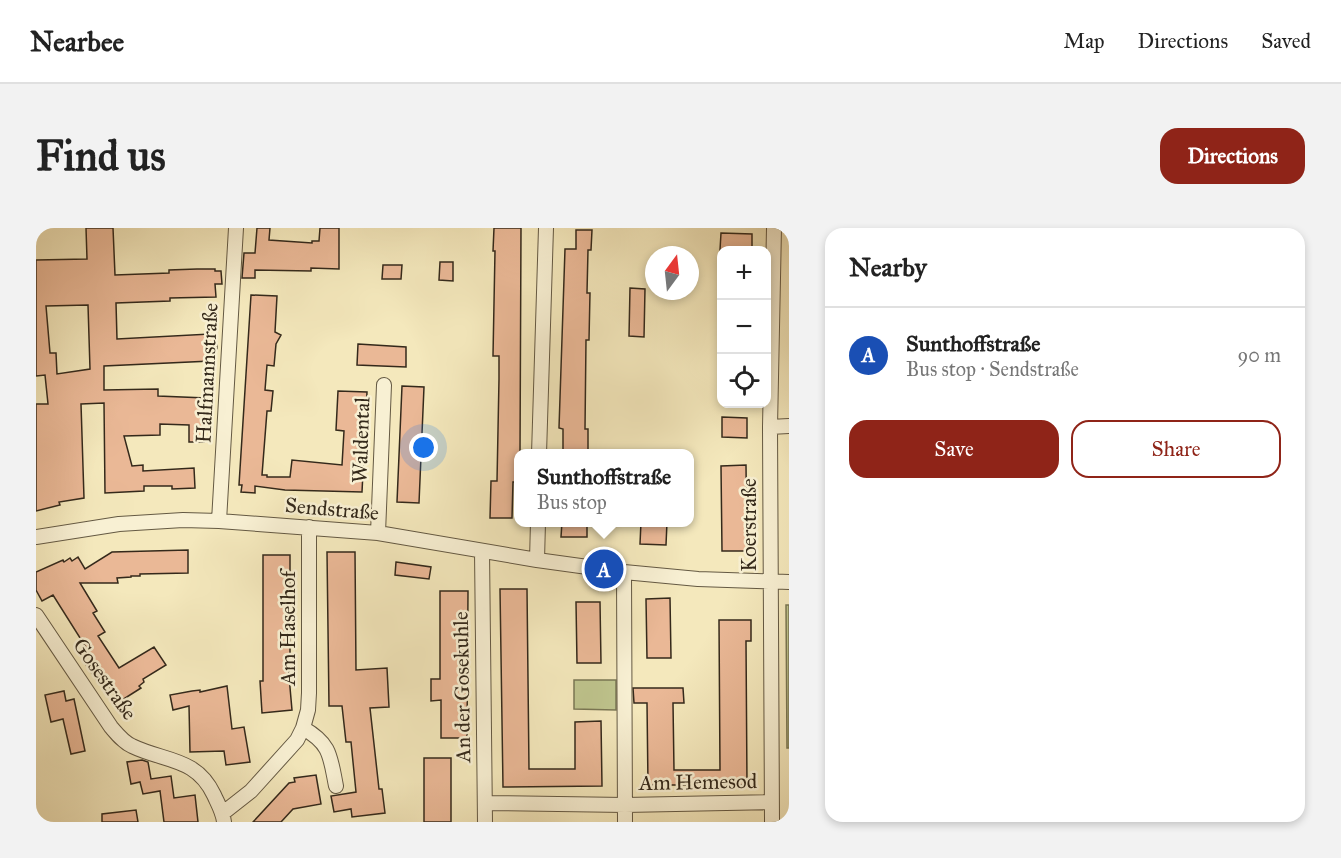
<!DOCTYPE html>
<meta charset="utf-8">
<style>
body{margin:0;font-family:"IM FELL Great Primer",serif;background:#f2f2f2;color:#222}
.controls{position:absolute;right:18px;top:18px;display:grid;overflow:hidden;border-radius:12px;box-shadow:0 3px 9px #0003}
.controls button{width:54px;height:54px;display:grid;place-items:center;padding:0;border:0;border-bottom:2px solid #e0e0e0;background:#fff;color:#222;font:30px sans-serif}
.compass{position:absolute;left:609px;top:18px;width:54px;height:54px;border-radius:50%;background:#fff;box-shadow:0 3px 9px #0003;rotate:15deg}
.you{position:absolute;left:388px;top:220px;width:21px;height:21px;margin:-15px;border:4px solid #fff;border-radius:50%;background:#1a73e8;box-shadow:0 0 0 9px #1a73e833}
.badge{display:grid;place-items:center;width:39px;height:39px;border-radius:50%;background:#8f2418;color:#fff;font-size:20px;font-weight:700}
.pin{position:absolute;translate:-50% -50%;border:3px solid #fff;box-shadow:0 2px 6px #0006}
.popup{position:absolute;left:478px;top:221px;width:180px;height:78px;box-sizing:border-box;display:grid;place-content:center;border-radius:12px;background:#fff;filter:drop-shadow(0 2px 4px #0005);font-size:20px;white-space:nowrap;color:#767676}
.popup b{font-size:22px;color:#222}
.popup::after{content:'';position:absolute;left:50%;top:100%;margin-left:-12px;border:12px solid transparent;border-top-color:#fff}
.list{margin:0;padding:0;list-style:none}
h2{display:flex;justify-content:space-between;align-items:center;height:78px;margin:0;padding:0 24px;font-size:26px}
h2 small{font-size:20px;font-weight:400;color:#767676}
.list li{display:grid;grid-template-columns:39px 1fr auto;gap:18px;align-items:center;box-sizing:border-box;height:96px;padding:0 24px;border-top:2px solid #e0e0e0}
.list b{display:block;font-size:22px;white-space:nowrap}
.list p{margin:0;font-size:20px;white-space:nowrap;color:#767676}
.list em{font-size:20px;font-style:normal;color:#767676}
.actions{display:flex;gap:12px;padding:18px 24px}
.actions a{flex:1;padding:14px 0;border:2px solid #8f2418;border-radius:18px;text-align:center;font-size:21px;color:#8f2418}
.actions .main{background:#8f2418;color:#fff}
.icon{flex:none;width:33px;height:33px;fill:none;stroke:currentColor;stroke-width:2;stroke-linecap:round;stroke-linejoin:round}
.map{position:relative;flex:none;width:753px;height:594px;overflow:hidden;border-radius:18px}
header{display:flex;align-items:center;gap:36px;box-sizing:border-box;height:84px;padding:0 30px;background:#fff;border-bottom:2px solid #e0e0e0}
header strong{font-size:28px}
nav{display:flex;gap:33px;margin-inline-start:auto;font-size:21px}
.intro{display:flex;align-items:center;justify-content:space-between;box-sizing:border-box;height:144px;padding:0 36px}
h1{margin:0;font-size:42px}
.button{padding:15px 27px;border-radius:18px;background:#8f2418;color:#fff;font-size:21px;font-weight:700}
main{display:flex;gap:36px;padding:0 36px}
aside{flex:1;background:#fff;border-radius:18px;box-shadow:0 3px 9px #0003}
.map>svg:first-child{display:block}
</style>
<header>
<strong>Nearbee</strong>
<nav><a>Map</a><a>Directions</a><a>Saved</a></nav>
</header>
<div class="intro"><h1>Find us</h1><a class="button">Directions</a></div>
<main>
<div class="map">
<svg width="753" height="594" viewBox="0 0 753 594">
<rect width="100%" height="100%" fill="#f4e8bc"/>
<filter id="stains"><feTurbulence type="fractalNoise" baseFrequency=".00333" numOctaves="4"/><feColorMatrix values="0 0 0 0 .2 0 0 0 0 .09 0 0 0 0 .02 0 0 0 .5 -.17"/></filter>
<radialGradient id="worn" r=".72"><stop offset=".6" stop-color="#630" stop-opacity="0"/><stop offset="1" stop-color="#630" stop-opacity=".3"/></radialGradient>
<!-- green -->
<path fill="#bfc58e" stroke="#7a7754" stroke-width="1.5" d="M 750,377 L 753,377 L 753,520 L 751,520 Z
M 538,452 L 580,452 L 580,482 L 538,481 Z"/>
<!-- building -->
<path fill="#eab896" stroke="#34291b" stroke-width="1.5" fill-rule="evenodd" d="M 50,0 L 77,0 L 79,47 L 133,45 L 133,42 L 161,41 L 179,41 L 179,43 L 185,43 L 186,56 L 179,56 L 180,69 L 134,70 L 134,73 L 80,75 L 81,111 L 174,106 L 174,108 L 180,108 L 181,121 L 174,121 L 175,133 L 68,138 L 68,162 L 122,161 L 122,168 L 170,170 L 168,214 L 153,214 L 153,197 L 124,196 L 124,207 L 88,208 L 96,238 L 107,237 L 107,243 L 158,240 L 159,260 L 136,261 L 136,258 L 108,258 L 108,263 L 69,265 L 68,175 L 45,176 L 48,270 L 23,274 L 24,277 L 0,283 L 0,176 L 12,176 L 9,147 L 0,148 L 0,32 L 51,31 ZM 52,77 L 54,141 L 21,146 L 20,125 L 14,125 L 10,78 Z
M 221,0 L 234,0 L 233,12 L 276,15 L 276,13 L 283,13 L 284,0 L 303,0 L 303,41 L 275,40 L 275,43 L 219,42 L 219,50 L 206,50 L 208,25 L 219,25 Z
M 458,0 L 485,0 L 484,225 L 483,225 L 483,254 L 477,254 L 476,290 L 454,290 L 455,253 L 461,253 L 463,151 L 463,128 L 457,128 L 459,23 L 457,23 Z
M 540,2 L 556,2 L 555,22 L 552,22 L 551,65 L 554,65 L 553,112 L 550,112 L 549,201 L 552,201 L 552,225 L 527,225 L 527,201 L 523,200 L 529,21 L 540,21 Z
M 685,5 L 716,6 L 716,22 L 684,22 Z
M 404,34 L 417,34 L 417,53 L 403,52 Z
M 347,37 L 366,37 L 365,51 L 346,51 Z
M 594,60 L 609,61 L 608,109 L 593,108 Z
M 215,67 L 241,68 L 239,104 L 245,107 L 240,116 L 238,138 L 231,137 L 229,162 L 237,163 L 235,183 L 231,183 L 226,247 L 231,247 L 231,249 L 254,249 L 256,232 L 306,237 L 308,203 L 300,202 L 302,163 L 331,164 L 326,264 L 249,262 L 219,258 L 219,265 L 205,264 L 206,257 L 203,257 Z
M 322,116 L 370,119 L 370,139 L 321,137 Z
M 366,158 L 388,159 L 383,275 L 361,274 Z
M 686,189 L 711,190 L 711,210 L 686,209 Z
M 710,237 L 711,323 L 686,323 L 685,238 Z
M 526,294 L 551,294 L 551,309 L 525,309 Z
M 605,294 L 631,294 L 630,317 L 604,316 Z
M 152,322 L 152,345 L 104,346 L 104,348 L 95,348 L 95,349 L 81,350 L 82,355 L 44,355 L 61,383 L 57,385 L 69,404 L 62,408 L 83,440 L 118,419 L 130,437 L 107,451 L 108,454 L 103,458 L 105,460 L 83,474 L 68,450 L 62,454 L 50,437 L 58,432 L 17,367 L 6,373 L 0,362 L 0,344 L 27,332 L 28,334 L 34,330 L 36,333 L 42,329 L 49,341 L 76,324 Z
M 291,324 L 319,324 L 320,442 L 351,440 L 353,479 L 334,480 L 343,561 L 346,561 L 349,585 L 316,589 L 315,581 L 298,584 L 295,568 L 320,564 L 315,514 L 310,514 L 306,478 L 293,478 Z
M 227,327 L 254,327 L 254,437 L 252,437 L 256,482 L 226,485 L 224,453 L 227,453 Z
M 360,334 L 395,339 L 393,351 L 359,347 Z
M 464,361 L 491,361 L 493,541 L 539,541 L 539,494 L 565,493 L 566,558 L 467,559 Z
M 404,363 L 432,363 L 431,510 L 405,510 L 405,472 L 395,473 L 395,451 L 404,451 Z
M 634,370 L 635,430 L 611,430 L 610,371 Z
M 540,374 L 564,374 L 565,435 L 541,435 Z
M 683,392 L 715,392 L 715,413 L 710,413 L 711,557 L 612,557 L 611,475 L 598,475 L 597,460 L 647,460 L 648,475 L 637,475 L 638,542 L 684,542 Z
M 191,458 L 196,501 L 208,499 L 214,534 L 190,537 L 188,523 L 154,524 L 153,478 L 137,482 L 134,467 L 156,463 L 164,462 L 164,464 Z
M 28,463 L 30,473 L 38,471 L 49,523 L 35,526 L 27,491 L 15,494 L 9,467 Z
M 388,530 L 415,530 L 415,594 L 388,594 Z
M 106,532 L 112,534 L 115,551 L 135,548 L 138,570 L 159,567 L 162,594 L 128,594 L 124,563 L 107,566 L 104,554 L 95,556 L 91,534 Z
M 280,547 L 285,576 L 257,581 L 245,594 L 217,594 L 253,555 L 259,554 L 258,550 Z
M 100,582 L 102,594 L 66,594 L 66,586 Z"/>
<g fill="none" stroke-linecap="round" stroke-linejoin="round">
<defs>
<path id="minor" d="M 734,199 L 753,198
M 503,226 L 510,0
M 183,293 L 200,0
M 342,305 L 348,157
M 0,309 L 83,296 L 147,292 L 183,293 L 342,305 L 501,332 L 588,344 L 662,351 L 753,354
M 446,323 L 449,594
M 501,332 L 502,294
M 588,344 L 589,594
M 0,387 L 75,499 C 81,506 87,514 96,518 C 129,534 160,529 178,567 C 182,576 187,584 188,594
M 267,500 C 295,516 294,528 300,558
M 449,575 L 589,577 L 735,574
M 187,585 L 215,563 L 261,512 L 267,500 L 272,482 L 273,465 L 273,299
M 736,594 L 734,199 L 738,0"/>
</defs>
<!-- minor casing -->
<use href="#minor" stroke="#645943" stroke-width="16"/>
<!-- minor -->
<use href="#minor" stroke="#f8f0d3" stroke-width="14"/>
</g>
<g text-anchor="middle" dominant-baseline="central" stroke-width="5" stroke-linejoin="round" paint-order="stroke">
<!-- street labels -->
<g font-size="21" fill="#34291b" stroke="#f8f0d3">
<text transform="translate(171 145) rotate(-87)">Halfmannstraße</text>
<text transform="translate(325 212) rotate(-88)">Waldental</text>
<text transform="translate(296 281) rotate(5)">Sendstraße</text>
<text transform="translate(713 297) rotate(-90)">Koerstraße</text>
<text transform="translate(252 400) rotate(-90)">Am Haselhof</text>
<text transform="translate(69 451) rotate(55)">Gosestraße</text>
<text transform="translate(426 459) rotate(-91)">An der Gosekuhle</text>
<text transform="translate(662 554) rotate(-1)">Am Hemesod</text>
</g>
</g>
<rect width="100%" height="100%" filter="url(#stains)"/>
<rect width="100%" height="100%" fill="url(#worn)"/>
</svg>
<div class="controls">
<button>+</button>
<button>−</button>
<button><svg class="icon" aria-label="locate" viewBox="0 0 24 24"><circle cx="12" cy="12" r="6"/><path d="M12 2v4M12 18v4M2 12h4M18 12h4"/></svg></button>
</div>
<svg class="compass" viewBox="-18 -18 36 36"><path d="M0-13l5 13h-10z" fill="#e53935"/><path d="M0 13l5-13h-10z" fill="#767676"/></svg>
<div class="you"></div>
<div class="pin badge" style="left:568px;top:341px;background:#1a4fb4">A</div>
<div class="popup"><b>Sunthoffstraße</b>Bus stop</div>
</div>
<aside>
<h2>Nearby<small></small></h2>
<ul class="list">
<li><span class="badge" style="background:#1a4fb4">A</span><div><b>Sunthoffstraße</b><p>Bus stop · Sendstraße</p></div><em>90 m</em></li>
</ul>
<div class="actions"><a class="main">Save</a><a>Share</a></div>
</aside>
</main>
